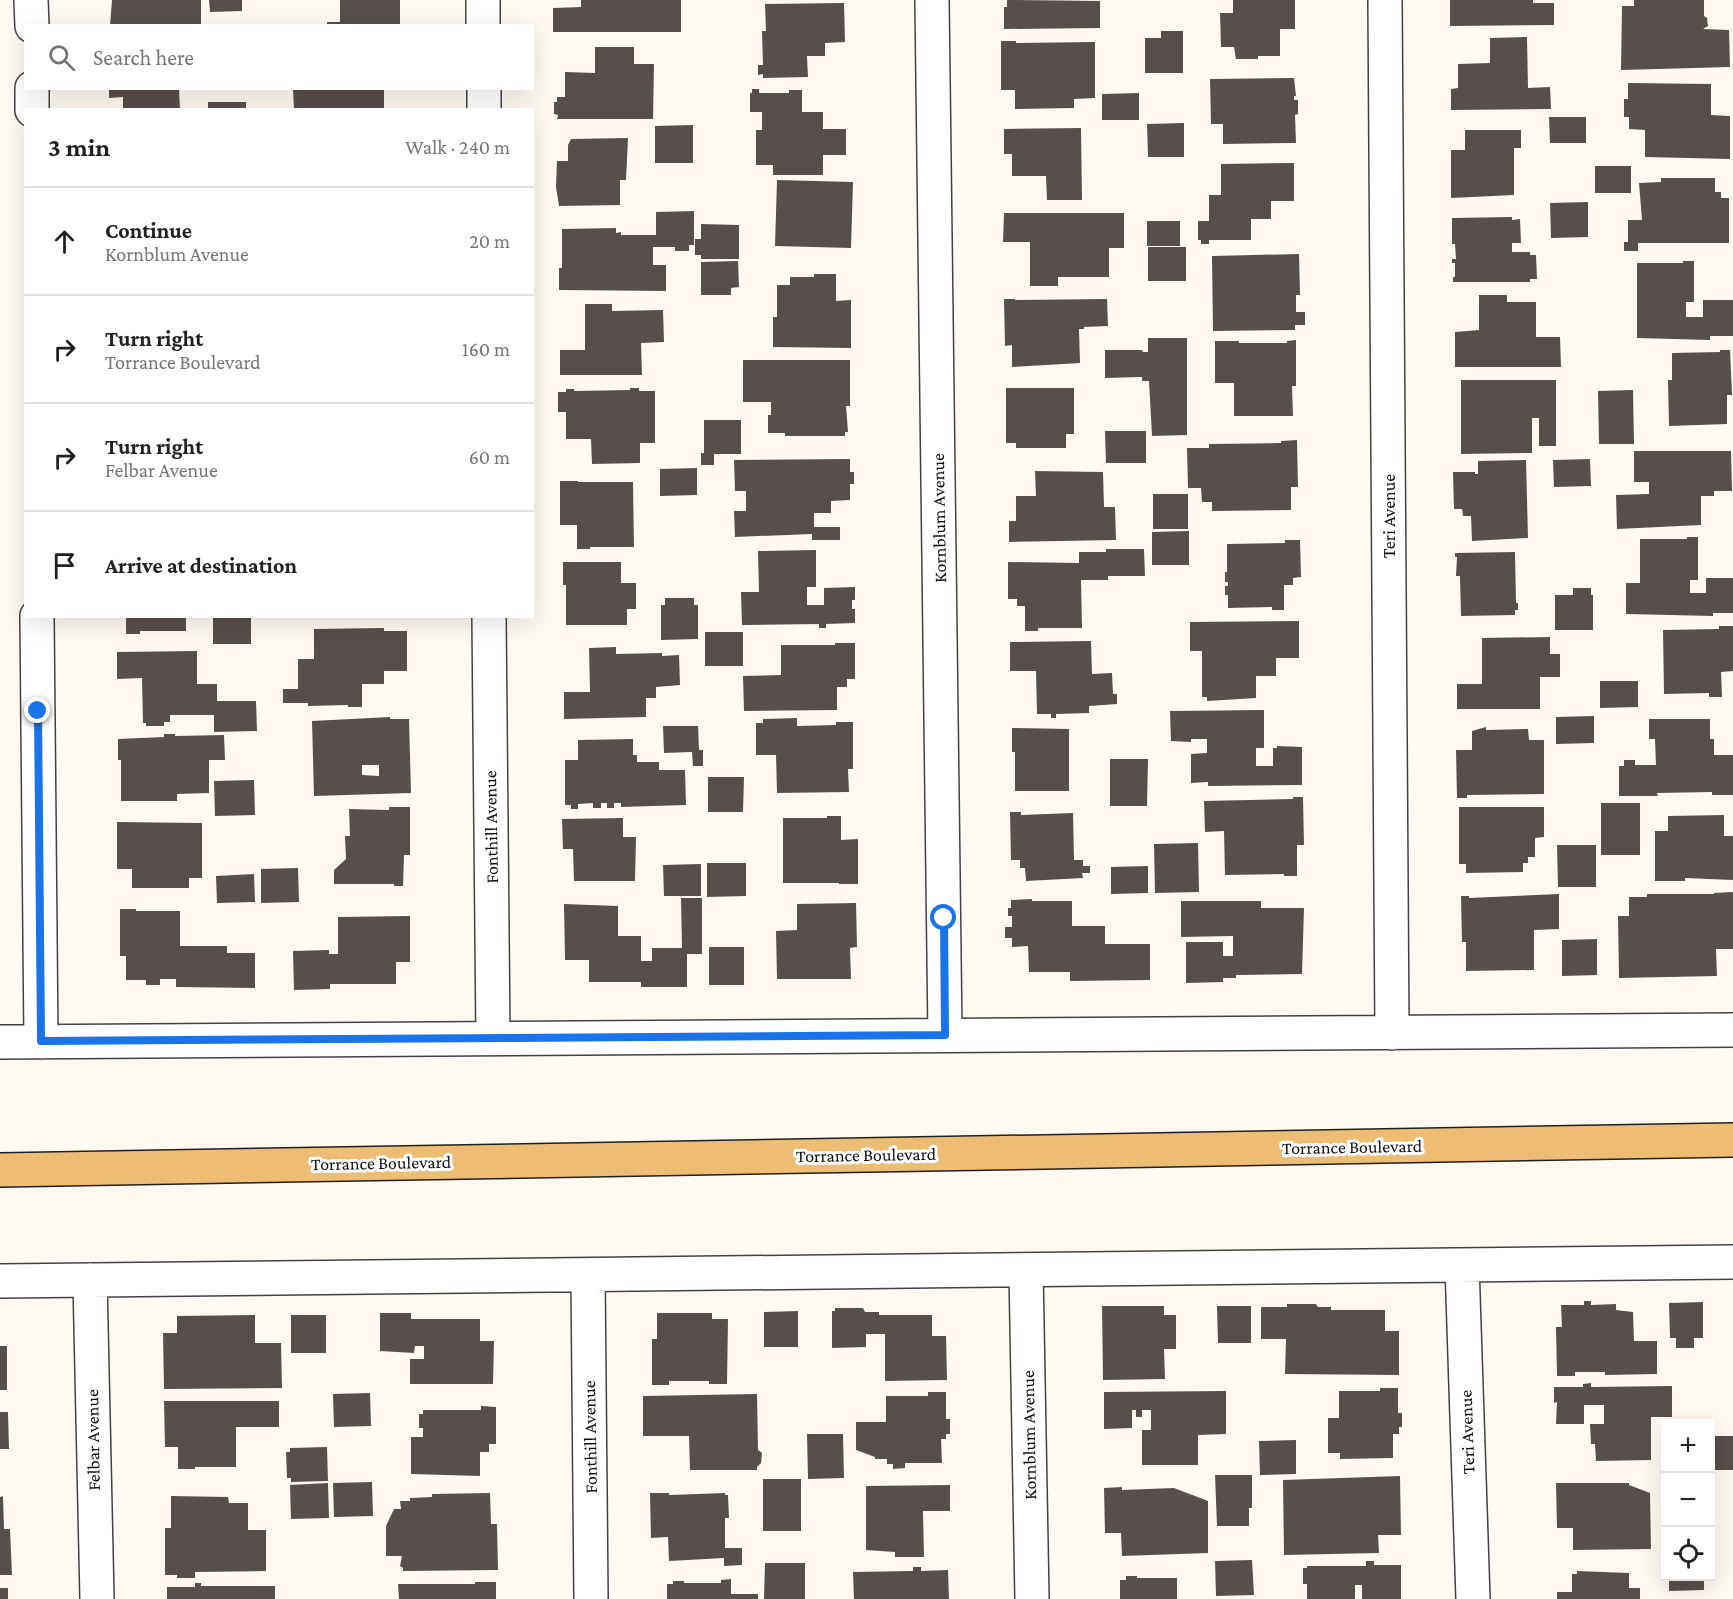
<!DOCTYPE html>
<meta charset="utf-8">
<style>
body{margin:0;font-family:"Crimson Pro",serif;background:#f2f2f2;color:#202124}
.controls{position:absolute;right:18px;bottom:18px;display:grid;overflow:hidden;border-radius:0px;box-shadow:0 6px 24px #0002}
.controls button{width:54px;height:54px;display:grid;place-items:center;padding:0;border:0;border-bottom:2px solid #e0e0e0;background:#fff;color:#202124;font:30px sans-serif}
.stop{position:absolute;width:18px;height:18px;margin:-14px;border:4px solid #1a73e8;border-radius:50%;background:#fff}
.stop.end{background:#1a73e8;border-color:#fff;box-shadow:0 2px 6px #0008}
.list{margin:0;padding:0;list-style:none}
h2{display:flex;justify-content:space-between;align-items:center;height:78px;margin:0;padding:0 24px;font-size:26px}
h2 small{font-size:20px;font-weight:400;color:#757577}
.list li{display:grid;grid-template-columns:39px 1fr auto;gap:18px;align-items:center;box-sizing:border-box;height:108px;padding:0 24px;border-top:2px solid #e0e0e0}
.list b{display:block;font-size:22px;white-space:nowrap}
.list p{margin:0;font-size:20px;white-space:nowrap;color:#757577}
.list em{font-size:20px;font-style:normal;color:#757577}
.icon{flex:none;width:33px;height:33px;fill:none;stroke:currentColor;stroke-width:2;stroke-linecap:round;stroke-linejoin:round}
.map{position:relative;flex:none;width:1733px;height:1599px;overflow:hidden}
.search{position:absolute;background:#fff;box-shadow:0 6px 24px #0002;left:24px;top:24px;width:510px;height:66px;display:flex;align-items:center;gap:15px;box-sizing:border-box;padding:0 21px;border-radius:0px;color:#757577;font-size:22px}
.panel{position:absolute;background:#fff;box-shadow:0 6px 24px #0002;left:24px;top:108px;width:510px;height:510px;border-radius:0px}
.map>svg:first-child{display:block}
</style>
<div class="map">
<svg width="1733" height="1599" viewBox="0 0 1733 1599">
<rect width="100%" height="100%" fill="#fefaf2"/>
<!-- building -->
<path fill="#574f4c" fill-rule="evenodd" d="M 112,0 L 201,0 L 201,26 L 110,26 Z
M 209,0 L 242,0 L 242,11 L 210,12 Z
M 340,0 L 400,0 L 400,26 L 327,26 L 327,22 L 340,22 Z
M 581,0 L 681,0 L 681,32 L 553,32 L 553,8 L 581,7 Z
M 1007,0 L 1100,1 L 1100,28 L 1004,29 L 1004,7 L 1007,7 Z
M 1233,0 L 1295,0 L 1295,29 L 1280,29 L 1280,56 L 1258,56 L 1258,59 L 1236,59 L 1234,47 L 1221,47 L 1220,13 L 1233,13 Z
M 1450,0 L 1533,0 L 1533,3 L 1554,3 L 1554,25 L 1450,26 Z
M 1634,0 L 1704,0 L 1704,16 L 1707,18 L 1708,26 L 1703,29 L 1729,30 L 1730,67 L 1621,70 L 1622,6 L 1634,6 Z
M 844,3 L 845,42 L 825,43 L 825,56 L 807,56 L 808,77 L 763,78 L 763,74 L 758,75 L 758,65 L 763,65 L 762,31 L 766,31 L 765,4 Z
M 1161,31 L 1183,31 L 1183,73 L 1145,73 L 1145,38 L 1161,38 Z
M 1527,37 L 1528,88 L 1550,87 L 1551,109 L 1451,110 L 1451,89 L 1458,88 L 1458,64 L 1490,63 L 1490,38 Z
M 1001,41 L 1016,41 L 1016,43 L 1095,42 L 1095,98 L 1074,99 L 1074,108 L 1015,109 L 1015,90 L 1001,90 Z
M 595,47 L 634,47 L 634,64 L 654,64 L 653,119 L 557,119 L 558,115 L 554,114 L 554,102 L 557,102 L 557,97 L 565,97 L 565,72 L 595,73 Z
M 1294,78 L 1296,96 L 1294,96 L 1294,100 L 1298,100 L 1298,114 L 1295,115 L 1296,143 L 1223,144 L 1223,124 L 1211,124 L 1210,79 Z
M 1628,83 L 1711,84 L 1711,115 L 1730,116 L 1730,159 L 1645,157 L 1645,130 L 1629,129 L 1629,117 L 1624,117 L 1624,99 L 1628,99 Z
M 109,88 L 179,88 L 180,110 L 123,110 L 123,97 L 109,98 Z
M 293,88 L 384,88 L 384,110 L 294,110 Z
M 752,89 L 759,89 L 759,93 L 789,93 L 789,90 L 802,90 L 802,112 L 823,112 L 823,129 L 846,129 L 846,155 L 823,155 L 823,175 L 773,175 L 773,165 L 756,165 L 756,130 L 762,130 L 762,112 L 750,112 L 750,93 L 752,93 Z
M 1139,93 L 1139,120 L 1102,120 L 1102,94 Z
M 208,102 L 246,102 L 246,110 L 208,110 Z
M 1549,117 L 1586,117 L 1586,143 L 1550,143 Z
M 1184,123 L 1184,157 L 1148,157 L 1147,124 Z
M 693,125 L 693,163 L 655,163 L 655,126 Z
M 1081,128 L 1082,200 L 1047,200 L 1046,176 L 1012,176 L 1012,154 L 1004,154 L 1004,129 Z
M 1465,130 L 1521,130 L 1521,148 L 1514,148 L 1514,195 L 1451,198 L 1451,150 L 1465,150 Z
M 628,138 L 626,180 L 620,180 L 620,205 L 559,206 L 556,187 L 557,161 L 568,161 L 568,145 L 571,139 Z
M 1294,163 L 1294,201 L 1271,201 L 1271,219 L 1251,219 L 1251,240 L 1209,240 L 1209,244 L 1201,244 L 1201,240 L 1198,240 L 1198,221 L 1209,221 L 1209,195 L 1221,195 L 1221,164 Z
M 1595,166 L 1631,166 L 1631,193 L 1595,193 Z
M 1661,178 L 1715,178 L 1715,192 L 1721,192 L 1721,198 L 1729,198 L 1729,243 L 1638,243 L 1638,251 L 1624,251 L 1624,242 L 1628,242 L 1628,220 L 1642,220 L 1639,183 L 1661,182 Z
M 777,180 L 853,182 L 851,248 L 775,246 Z
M 1588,202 L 1588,237 L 1551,238 L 1550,203 Z
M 694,211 L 694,245 L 689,245 L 689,251 L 675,251 L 675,247 L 653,247 L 653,265 L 666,265 L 666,291 L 559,290 L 559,268 L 562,268 L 562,229 L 616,228 L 616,233 L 621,232 L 621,235 L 656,235 L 656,212 Z
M 1004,213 L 1124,213 L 1124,248 L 1109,248 L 1109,277 L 1058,277 L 1058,286 L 1030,286 L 1030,242 L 1003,242 Z
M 1512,217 L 1512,220 L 1520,219 L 1521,243 L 1512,243 L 1512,252 L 1530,252 L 1530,255 L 1536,255 L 1537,279 L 1530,279 L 1530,282 L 1453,282 L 1453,277 L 1455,277 L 1455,263 L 1452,263 L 1452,259 L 1456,259 L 1455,244 L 1452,244 L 1452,218 Z
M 1147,221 L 1180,221 L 1180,246 L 1147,246 Z
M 701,224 L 739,225 L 739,259 L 701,259 L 701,255 L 695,255 L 695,239 L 701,239 Z
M 1148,247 L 1186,247 L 1186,281 L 1148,281 Z
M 1299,254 L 1300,295 L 1296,295 L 1296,312 L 1305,312 L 1305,325 L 1295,325 L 1295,330 L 1213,331 L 1212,256 Z
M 738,261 L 739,287 L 731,288 L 731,295 L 701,295 L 701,262 Z
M 1683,261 L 1694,261 L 1694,302 L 1686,302 L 1686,317 L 1703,317 L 1703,300 L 1733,300 L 1733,336 L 1710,336 L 1710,340 L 1637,338 L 1637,263 L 1683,263 Z
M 814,274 L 836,274 L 836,301 L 851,300 L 851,348 L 773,347 L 773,317 L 777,317 L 777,285 L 790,285 L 790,277 L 814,277 Z
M 1479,295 L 1507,295 L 1507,302 L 1536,302 L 1536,337 L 1560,337 L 1561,367 L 1455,367 L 1455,332 L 1479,330 Z
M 1004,299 L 1015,299 L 1015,300 L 1107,299 L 1108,326 L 1084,327 L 1084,329 L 1079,329 L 1080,363 L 1012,367 L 1012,345 L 1005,346 Z
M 585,304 L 612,304 L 612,311 L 663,310 L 664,342 L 641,343 L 642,375 L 560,375 L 560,350 L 585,350 Z
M 1148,338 L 1187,338 L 1187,435 L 1152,436 L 1149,381 L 1142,381 L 1142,377 L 1105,378 L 1105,350 L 1142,350 L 1143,352 L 1148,352 Z
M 1296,340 L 1296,386 L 1292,386 L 1293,416 L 1234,416 L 1234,383 L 1215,383 L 1215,341 L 1239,341 L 1239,343 L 1287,343 L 1287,341 Z
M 1720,350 L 1730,350 L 1732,395 L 1727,395 L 1727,424 L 1669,426 L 1668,380 L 1672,380 L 1672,353 L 1720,352 Z
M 743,360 L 850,360 L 850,406 L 846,406 L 848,432 L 845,432 L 845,436 L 785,436 L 785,433 L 768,433 L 768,415 L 771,415 L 771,402 L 743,402 Z
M 1461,380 L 1556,380 L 1556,446 L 1539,446 L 1539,418 L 1532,418 L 1532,453 L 1461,454 Z
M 630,388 L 639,388 L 639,391 L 655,391 L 655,443 L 640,443 L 640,463 L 592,464 L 591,439 L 566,439 L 566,412 L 558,412 L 558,392 L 566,392 L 566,389 L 574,389 L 574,391 L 630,390 Z
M 1006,388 L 1074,388 L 1074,434 L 1066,434 L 1066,448 L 1016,448 L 1016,443 L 1006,443 Z
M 1633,390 L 1634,444 L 1599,444 L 1598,391 Z
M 704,420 L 741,420 L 741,454 L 714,454 L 714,465 L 701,465 L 701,453 L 704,453 Z
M 1105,431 L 1146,431 L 1146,463 L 1106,463 Z
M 1297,440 L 1298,487 L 1291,487 L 1291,510 L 1212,511 L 1212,502 L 1202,502 L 1201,488 L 1188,488 L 1187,448 L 1209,448 L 1209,444 L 1281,443 L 1281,441 Z
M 1634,451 L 1731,451 L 1732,491 L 1714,491 L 1714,496 L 1701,496 L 1701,525 L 1617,529 L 1616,495 L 1649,494 L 1649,482 L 1634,482 Z
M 850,459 L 850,472 L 854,472 L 854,484 L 850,484 L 850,500 L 831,501 L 831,513 L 814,513 L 814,527 L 840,527 L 840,540 L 812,540 L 812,534 L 735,537 L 734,511 L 746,511 L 746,491 L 735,491 L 734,460 Z
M 1590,459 L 1591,486 L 1554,487 L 1553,460 Z
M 1526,460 L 1528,538 L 1472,541 L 1471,516 L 1463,516 L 1462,509 L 1454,509 L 1453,472 L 1475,472 L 1475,474 L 1478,474 L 1478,461 Z
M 697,468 L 697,495 L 660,496 L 660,469 Z
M 1035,471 L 1103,472 L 1104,507 L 1115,507 L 1116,540 L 1009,542 L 1009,521 L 1016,521 L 1016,496 L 1036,496 Z
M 560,481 L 578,481 L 578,482 L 633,482 L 634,547 L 590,547 L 590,549 L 577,549 L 577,525 L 560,525 Z
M 1153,494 L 1188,494 L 1188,529 L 1153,529 Z
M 1189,531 L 1189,565 L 1152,565 L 1152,532 Z
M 1687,537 L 1698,537 L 1698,580 L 1690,580 L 1690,593 L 1706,593 L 1706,578 L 1733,578 L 1733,613 L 1713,613 L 1713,616 L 1626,614 L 1626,583 L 1640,583 L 1640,539 L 1687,539 Z
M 1285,540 L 1300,540 L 1301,577 L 1293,578 L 1293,585 L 1284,585 L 1284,610 L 1272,610 L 1272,607 L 1228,608 L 1228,595 L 1225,595 L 1225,586 L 1228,586 L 1228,582 L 1225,582 L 1225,572 L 1227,572 L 1227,544 L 1285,543 Z
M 1106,549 L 1144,549 L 1145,576 L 1108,576 L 1108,580 L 1081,580 L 1082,628 L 1038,628 L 1038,631 L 1025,631 L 1025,606 L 1017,606 L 1017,599 L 1008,599 L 1008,562 L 1079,563 L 1079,552 L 1106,552 Z
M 816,550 L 816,587 L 807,587 L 807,605 L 824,605 L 824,588 L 855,587 L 855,600 L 852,600 L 852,609 L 855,609 L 855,623 L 826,624 L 826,628 L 819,628 L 819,624 L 742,625 L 741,592 L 759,592 L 758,551 Z
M 1515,552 L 1516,603 L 1518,603 L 1518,610 L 1515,610 L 1515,615 L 1461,616 L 1460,576 L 1456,576 L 1457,557 L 1455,557 L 1455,553 Z
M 563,562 L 621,562 L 621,583 L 636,583 L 636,609 L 627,609 L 627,625 L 566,625 L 566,585 L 563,585 Z
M 1573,588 L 1591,588 L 1591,595 L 1593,595 L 1593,630 L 1555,630 L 1555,595 L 1573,595 Z
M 665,598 L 694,598 L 694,605 L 698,605 L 698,639 L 661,640 L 661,605 L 665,605 Z
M 126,616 L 186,616 L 186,631 L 140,631 L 140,634 L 126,634 Z
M 213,616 L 251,616 L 251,644 L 213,644 Z
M 1299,621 L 1299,658 L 1276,658 L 1276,676 L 1256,676 L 1256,698 L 1207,701 L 1207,697 L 1202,697 L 1202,651 L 1190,651 L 1190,622 Z
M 1719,626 L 1733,626 L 1733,671 L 1721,672 L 1722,697 L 1709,697 L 1709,693 L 1664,694 L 1663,630 L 1719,629 Z
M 384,628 L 384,631 L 407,631 L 407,671 L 384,671 L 384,684 L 362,684 L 362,707 L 348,707 L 348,705 L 308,706 L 308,703 L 283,703 L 283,689 L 298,689 L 298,659 L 314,659 L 314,629 Z
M 705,632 L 743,632 L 743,666 L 705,666 Z
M 1550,637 L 1550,654 L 1560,654 L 1560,677 L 1540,677 L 1540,709 L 1457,709 L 1457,684 L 1482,684 L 1482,638 Z
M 1091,641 L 1092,674 L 1112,673 L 1113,694 L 1117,694 L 1117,704 L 1089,706 L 1089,713 L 1056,714 L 1056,718 L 1051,718 L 1051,714 L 1037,714 L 1036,671 L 1010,671 L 1010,642 Z
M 835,643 L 855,643 L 855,679 L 847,679 L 847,687 L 837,687 L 837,710 L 744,711 L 743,676 L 781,675 L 781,645 L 835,645 Z
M 616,647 L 616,654 L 662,653 L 662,656 L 679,655 L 680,685 L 656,687 L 656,698 L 646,698 L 646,717 L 564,719 L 564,692 L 590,692 L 589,648 Z
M 197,651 L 197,684 L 217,684 L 217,701 L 256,701 L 257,731 L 214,732 L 214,715 L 170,715 L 170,722 L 164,722 L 164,726 L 146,726 L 146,723 L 143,723 L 142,678 L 117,679 L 117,652 Z
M 1600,681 L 1638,681 L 1638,707 L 1600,708 Z
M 1264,710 L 1264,748 L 1256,748 L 1256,766 L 1273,766 L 1273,748 L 1277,748 L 1277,746 L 1302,747 L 1302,785 L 1208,786 L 1208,782 L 1191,783 L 1191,754 L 1207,753 L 1207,739 L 1191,739 L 1191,742 L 1171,741 L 1170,711 Z
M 1594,716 L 1594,743 L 1556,744 L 1556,717 Z
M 390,717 L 390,719 L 409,719 L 411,793 L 314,796 L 312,721 ZM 362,765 L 379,765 L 379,776 L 362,775 Z
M 797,718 L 797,726 L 836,725 L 836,722 L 853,722 L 853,769 L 848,769 L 849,792 L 777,793 L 776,755 L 756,755 L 756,723 L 763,723 L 763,719 Z
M 1649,719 L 1710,719 L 1710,739 L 1714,739 L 1714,755 L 1733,755 L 1733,795 L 1712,795 L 1712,792 L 1657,793 L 1658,796 L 1619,796 L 1619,766 L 1624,766 L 1624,760 L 1635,760 L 1635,765 L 1656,765 L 1655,739 L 1649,739 Z
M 663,726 L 698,726 L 699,750 L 703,750 L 703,766 L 693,766 L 692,752 L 664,753 Z
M 1486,727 L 1486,730 L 1528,729 L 1529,740 L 1544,740 L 1544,794 L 1467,795 L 1467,798 L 1457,798 L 1456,750 L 1472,750 L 1472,731 Z
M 1012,728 L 1069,729 L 1069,791 L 1015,791 L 1015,752 L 1012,752 Z
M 164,734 L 175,734 L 175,736 L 224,735 L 225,760 L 209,760 L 209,793 L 177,794 L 177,801 L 121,801 L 121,760 L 118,760 L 118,739 L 164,737 Z
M 633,739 L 633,755 L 637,755 L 637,762 L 659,762 L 659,770 L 685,770 L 686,805 L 621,807 L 621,803 L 614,803 L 614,808 L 607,808 L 607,803 L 601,803 L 601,808 L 593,808 L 593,803 L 578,804 L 578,809 L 571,809 L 571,805 L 565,805 L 565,760 L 578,760 L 578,740 Z
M 1110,759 L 1148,759 L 1147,806 L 1110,806 Z
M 708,777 L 744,777 L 743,812 L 708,812 Z
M 254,780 L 255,815 L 215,816 L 214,781 Z
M 1293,797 L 1303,797 L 1304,845 L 1297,845 L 1297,876 L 1284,876 L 1284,874 L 1225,875 L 1224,831 L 1205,832 L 1204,801 L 1293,799 Z
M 1601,803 L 1640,803 L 1640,855 L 1601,855 Z
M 389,807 L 410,807 L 410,855 L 404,855 L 403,886 L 394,886 L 394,884 L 334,884 L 334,870 L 346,859 L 345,836 L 350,836 L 349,809 L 389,810 Z
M 1459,807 L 1544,807 L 1544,837 L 1535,838 L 1535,857 L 1528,857 L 1528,863 L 1523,863 L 1523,872 L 1466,873 L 1466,864 L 1459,864 Z
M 1010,812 L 1021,812 L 1021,815 L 1073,813 L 1074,860 L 1083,860 L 1083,866 L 1090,866 L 1090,873 L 1082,873 L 1083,878 L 1026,881 L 1025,868 L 1020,868 L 1020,860 L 1011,860 Z
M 1724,815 L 1724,836 L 1733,836 L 1733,880 L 1685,878 L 1685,881 L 1655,881 L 1655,831 L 1668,831 L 1668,816 Z
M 827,816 L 841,816 L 841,840 L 858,839 L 858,884 L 839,884 L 839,883 L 783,883 L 783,818 L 827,818 Z
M 623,818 L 623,837 L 636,837 L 635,881 L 574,881 L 573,849 L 563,849 L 562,819 Z
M 117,822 L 202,823 L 202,878 L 189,878 L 189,888 L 132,888 L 132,869 L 117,869 Z
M 1198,843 L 1199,892 L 1155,893 L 1154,844 Z
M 1557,845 L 1596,845 L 1596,887 L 1558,887 Z
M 707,863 L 746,863 L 746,896 L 707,897 Z
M 701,864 L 701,896 L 664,896 L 663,865 Z
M 1148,866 L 1148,893 L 1111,894 L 1111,867 Z
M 298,868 L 299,902 L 261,903 L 261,869 Z
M 254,874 L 255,902 L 217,903 L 216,876 Z
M 1733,892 L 1733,949 L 1716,949 L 1717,976 L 1619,978 L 1618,916 L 1629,916 L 1629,897 L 1647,897 L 1647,894 L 1714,894 L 1714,893 Z
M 1559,894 L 1559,929 L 1534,930 L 1534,970 L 1466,971 L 1466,942 L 1462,942 L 1461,896 L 1469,896 L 1469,898 Z
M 681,898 L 702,898 L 702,954 L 687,954 L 687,987 L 641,987 L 641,982 L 589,982 L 589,960 L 565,960 L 564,904 L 618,906 L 618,936 L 641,936 L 641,961 L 652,961 L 652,948 L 682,948 Z
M 1032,899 L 1032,901 L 1072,901 L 1072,926 L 1105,926 L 1105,944 L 1150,944 L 1150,980 L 1070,981 L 1070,972 L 1029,972 L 1028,946 L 1012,947 L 1012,938 L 1005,938 L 1005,927 L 1012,927 L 1012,916 L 1008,916 L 1008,908 L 1011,908 L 1011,900 Z
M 1181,901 L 1261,901 L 1261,908 L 1304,908 L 1302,974 L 1236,975 L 1236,978 L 1223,978 L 1223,982 L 1186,983 L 1186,942 L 1223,942 L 1223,956 L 1233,956 L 1233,936 L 1181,937 Z
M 856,903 L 857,947 L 850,948 L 851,979 L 777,979 L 776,931 L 797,930 L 797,904 Z
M 120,909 L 136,909 L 136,911 L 180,911 L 180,946 L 227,946 L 227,953 L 255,953 L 255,988 L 176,987 L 176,979 L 160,979 L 160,985 L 146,985 L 146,980 L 126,980 L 126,956 L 120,956 Z
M 410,916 L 410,962 L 396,962 L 396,984 L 330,984 L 330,989 L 294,990 L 293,951 L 329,950 L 329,954 L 338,954 L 338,917 Z
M 1597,939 L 1597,975 L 1562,976 L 1562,940 Z
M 709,947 L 744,947 L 744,985 L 709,985 Z
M 1584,1301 L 1591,1301 L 1591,1305 L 1616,1304 L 1616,1310 L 1633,1312 L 1634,1341 L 1657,1341 L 1657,1374 L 1605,1375 L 1605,1372 L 1575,1372 L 1575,1376 L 1557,1376 L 1556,1327 L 1562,1327 L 1561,1305 L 1584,1305 Z
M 1703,1302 L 1703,1338 L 1694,1338 L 1694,1348 L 1676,1348 L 1676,1338 L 1670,1338 L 1669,1303 Z
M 1287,1304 L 1316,1304 L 1318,1307 L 1331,1307 L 1331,1310 L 1385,1310 L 1385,1331 L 1399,1331 L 1399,1375 L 1285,1374 L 1286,1339 L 1261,1339 L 1261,1307 L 1287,1307 Z
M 1102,1306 L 1164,1306 L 1164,1315 L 1176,1315 L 1176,1349 L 1164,1349 L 1165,1379 L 1103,1380 Z
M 1217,1306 L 1251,1306 L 1251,1343 L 1218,1343 Z
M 835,1308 L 863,1308 L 865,1312 L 879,1312 L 879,1315 L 932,1315 L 932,1336 L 946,1336 L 947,1380 L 885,1381 L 885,1334 L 866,1334 L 866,1347 L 832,1348 L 832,1311 L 835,1311 Z
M 798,1311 L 798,1347 L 764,1347 L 764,1312 Z
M 380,1313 L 411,1313 L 411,1319 L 480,1319 L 480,1341 L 494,1341 L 493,1384 L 410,1384 L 410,1359 L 424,1359 L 424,1346 L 415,1346 L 414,1353 L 380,1351 Z
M 657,1313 L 712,1313 L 712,1319 L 728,1319 L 727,1384 L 709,1384 L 709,1381 L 669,1381 L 669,1385 L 652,1385 L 652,1339 L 657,1339 Z
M 255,1315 L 255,1343 L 281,1343 L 282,1388 L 164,1389 L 163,1333 L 177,1333 L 177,1316 Z
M 291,1315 L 326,1315 L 326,1353 L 291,1353 Z
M 0,1346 L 7,1346 L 7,1390 L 0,1390 Z
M 1591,1383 L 1591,1387 L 1672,1386 L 1672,1417 L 1651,1417 L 1651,1460 L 1596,1461 L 1595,1444 L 1591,1444 L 1590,1424 L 1604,1424 L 1604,1405 L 1584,1405 L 1584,1424 L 1556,1424 L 1557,1402 L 1554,1403 L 1554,1387 L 1583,1387 L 1583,1384 Z
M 1380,1388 L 1398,1388 L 1398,1413 L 1402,1413 L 1402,1427 L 1399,1427 L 1399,1434 L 1393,1434 L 1393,1458 L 1340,1459 L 1340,1453 L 1328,1453 L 1328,1418 L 1339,1418 L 1339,1391 L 1380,1391 Z
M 1226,1391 L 1226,1434 L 1198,1435 L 1198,1465 L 1142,1465 L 1142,1430 L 1151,1430 L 1151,1410 L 1142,1410 L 1142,1417 L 1136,1417 L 1136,1410 L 1132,1410 L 1132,1428 L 1104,1429 L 1104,1392 Z
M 928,1392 L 946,1392 L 946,1419 L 950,1419 L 950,1434 L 946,1434 L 946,1439 L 941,1439 L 942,1463 L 905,1463 L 905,1468 L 893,1469 L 893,1464 L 887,1464 L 887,1459 L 875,1459 L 875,1457 L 856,1450 L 856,1422 L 886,1422 L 886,1396 L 928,1396 Z
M 370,1393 L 371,1426 L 334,1427 L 333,1394 Z
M 757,1394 L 758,1450 L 762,1453 L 761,1463 L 757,1467 L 757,1470 L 690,1470 L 689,1436 L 643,1436 L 643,1396 Z
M 164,1401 L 279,1401 L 279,1427 L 236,1427 L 236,1467 L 195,1467 L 195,1469 L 178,1469 L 178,1447 L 165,1447 Z
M 481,1406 L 496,1407 L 496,1444 L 489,1444 L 489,1452 L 480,1452 L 480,1476 L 411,1474 L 411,1437 L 423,1437 L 423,1428 L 419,1428 L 419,1414 L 423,1414 L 423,1410 L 481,1410 Z
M 0,1412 L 8,1412 L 9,1449 L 0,1449 Z
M 807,1434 L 843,1434 L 844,1478 L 808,1479 Z
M 1712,1436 L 1733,1436 L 1733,1470 L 1712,1470 Z
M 1296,1440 L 1296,1474 L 1260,1475 L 1259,1441 Z
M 327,1447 L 328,1481 L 291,1482 L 291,1478 L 287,1478 L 286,1452 L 290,1452 L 290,1448 Z
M 1215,1475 L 1252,1475 L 1252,1508 L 1249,1508 L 1249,1526 L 1217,1526 Z
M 1400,1476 L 1401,1535 L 1378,1535 L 1379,1553 L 1284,1555 L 1283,1480 Z
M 763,1479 L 801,1479 L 801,1531 L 763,1531 Z
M 372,1482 L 373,1516 L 334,1517 L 333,1483 Z
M 328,1483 L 329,1518 L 291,1519 L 290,1485 Z
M 1556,1483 L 1629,1483 L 1629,1485 L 1650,1493 L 1651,1549 L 1573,1550 L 1573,1528 L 1557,1528 Z
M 950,1485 L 950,1511 L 923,1511 L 924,1557 L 895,1557 L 895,1552 L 866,1550 L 866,1486 Z
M 1122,1487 L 1122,1490 L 1174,1488 L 1208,1501 L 1208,1553 L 1122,1556 L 1121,1533 L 1105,1533 L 1104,1488 Z
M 490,1493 L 491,1524 L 497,1524 L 498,1570 L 403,1571 L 403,1568 L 400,1566 L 402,1556 L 386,1556 L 386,1526 L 394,1509 L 401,1509 L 400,1501 L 410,1501 L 410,1498 L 432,1497 L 432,1494 Z
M 650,1493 L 669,1493 L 669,1495 L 725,1493 L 725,1495 L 728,1495 L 729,1518 L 725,1518 L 725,1548 L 742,1548 L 742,1565 L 724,1566 L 724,1558 L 669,1561 L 668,1537 L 651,1538 Z
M 3,1496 L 4,1529 L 10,1529 L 12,1575 L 0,1575 L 0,1497 Z
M 171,1496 L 228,1497 L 229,1503 L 248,1503 L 248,1530 L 266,1530 L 266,1571 L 195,1572 L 195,1578 L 177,1578 L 177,1575 L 165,1575 L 165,1528 L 171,1528 Z
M 1252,1560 L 1254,1595 L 1216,1596 L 1215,1561 Z
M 1366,1561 L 1374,1561 L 1374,1565 L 1401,1565 L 1401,1599 L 1362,1599 L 1362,1585 L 1355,1585 L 1355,1599 L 1307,1599 L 1307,1584 L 1303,1584 L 1303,1568 L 1307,1568 L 1307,1566 L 1366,1566 Z
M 765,1563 L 805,1563 L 805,1599 L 764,1599 Z
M 913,1567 L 921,1567 L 921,1571 L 948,1570 L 949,1599 L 854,1599 L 853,1572 L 913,1571 Z
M 1577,1571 L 1629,1573 L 1629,1588 L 1640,1588 L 1640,1599 L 1557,1599 L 1557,1592 L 1572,1592 L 1572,1574 L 1577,1574 Z
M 1126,1576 L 1137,1576 L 1137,1578 L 1177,1578 L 1177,1599 L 1120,1599 L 1120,1580 L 1126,1580 Z
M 1669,1576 L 1704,1576 L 1704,1590 L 1669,1591 Z
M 731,1579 L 731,1594 L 758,1594 L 758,1599 L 667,1599 L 667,1584 L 673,1584 L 673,1581 L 684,1581 L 684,1583 L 721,1583 L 721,1580 Z
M 475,1582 L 496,1582 L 496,1599 L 399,1599 L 398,1584 L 475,1584 Z
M 195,1583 L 201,1583 L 201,1586 L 275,1586 L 275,1599 L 167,1599 L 167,1587 L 195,1587 Z
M 0,1588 L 8,1588 L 8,1599 L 0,1599 Z"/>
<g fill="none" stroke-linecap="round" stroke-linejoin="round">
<defs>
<path id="minor" d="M 31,0 L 32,26
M 483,0 L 483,26
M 932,0 L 945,1035
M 1385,0 L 1392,1033
M 32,88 L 32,110
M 484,88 L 484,110
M 37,616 L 41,1042
M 489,616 L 493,1038
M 0,1042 L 1733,1030
M 1462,1265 L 1473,1599
M 1026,1270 L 1032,1599
M 588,1275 L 591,1599
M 90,1280 L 97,1599
M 0,1281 L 1733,1262"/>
<path id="major" d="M 0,1170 L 1733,1140"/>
</defs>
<!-- minor casing -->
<use href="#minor" stroke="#424242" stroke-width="36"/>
<!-- major casing -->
<use href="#major" stroke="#202020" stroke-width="36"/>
<!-- minor -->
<use href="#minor" stroke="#fff" stroke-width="33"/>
<!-- major -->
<use href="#major" stroke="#edbd73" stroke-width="33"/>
</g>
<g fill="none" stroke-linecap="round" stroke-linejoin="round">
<!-- route -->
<path stroke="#1a73e8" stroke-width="8" d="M 38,711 L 41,1041 L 945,1035 L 944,918"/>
</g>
<g text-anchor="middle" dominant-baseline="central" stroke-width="6" stroke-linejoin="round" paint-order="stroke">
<!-- street labels -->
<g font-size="18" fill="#0f0f0f" stroke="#fff">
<text transform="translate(1389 516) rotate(-90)">Teri Avenue</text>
<text transform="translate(939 518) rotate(-91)">Kornblum Avenue</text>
<text transform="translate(491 827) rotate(-91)">Fonthill Avenue</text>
<text transform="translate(1352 1147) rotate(-1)">Torrance Boulevard</text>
<text transform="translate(866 1155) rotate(-1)">Torrance Boulevard</text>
<text transform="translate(381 1163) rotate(-1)">Torrance Boulevard</text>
<text transform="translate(1467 1432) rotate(-92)">Teri Avenue</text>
<text transform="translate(1029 1435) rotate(-91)">Kornblum Avenue</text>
<text transform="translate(590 1437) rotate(-91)">Fonthill Avenue</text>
<text transform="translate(93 1440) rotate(-91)">Felbar Avenue</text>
</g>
</g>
</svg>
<div class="controls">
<button>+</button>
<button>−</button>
<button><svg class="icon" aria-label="locate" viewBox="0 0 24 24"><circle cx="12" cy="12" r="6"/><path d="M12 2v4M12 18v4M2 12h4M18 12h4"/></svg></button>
</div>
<div class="stop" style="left:944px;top:918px"></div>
<div class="stop end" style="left:38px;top:711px"></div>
<div class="search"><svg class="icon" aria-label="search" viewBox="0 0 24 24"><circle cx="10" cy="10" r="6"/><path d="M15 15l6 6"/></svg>Search here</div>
<section class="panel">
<h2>3 min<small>Walk · 240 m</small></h2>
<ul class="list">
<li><svg class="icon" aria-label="ahead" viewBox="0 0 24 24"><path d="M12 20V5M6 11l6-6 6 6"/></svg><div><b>Continue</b><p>Kornblum Avenue</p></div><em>20 m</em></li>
<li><svg class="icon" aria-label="right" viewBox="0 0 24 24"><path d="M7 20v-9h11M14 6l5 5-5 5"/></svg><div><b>Turn right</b><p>Torrance Boulevard</p></div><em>160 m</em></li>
<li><svg class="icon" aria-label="right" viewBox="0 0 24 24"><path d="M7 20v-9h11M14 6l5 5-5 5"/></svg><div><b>Turn right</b><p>Felbar Avenue</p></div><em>60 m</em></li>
<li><svg class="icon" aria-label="arrive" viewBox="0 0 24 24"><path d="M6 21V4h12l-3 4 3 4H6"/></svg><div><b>Arrive at destination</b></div></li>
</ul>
</section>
</div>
